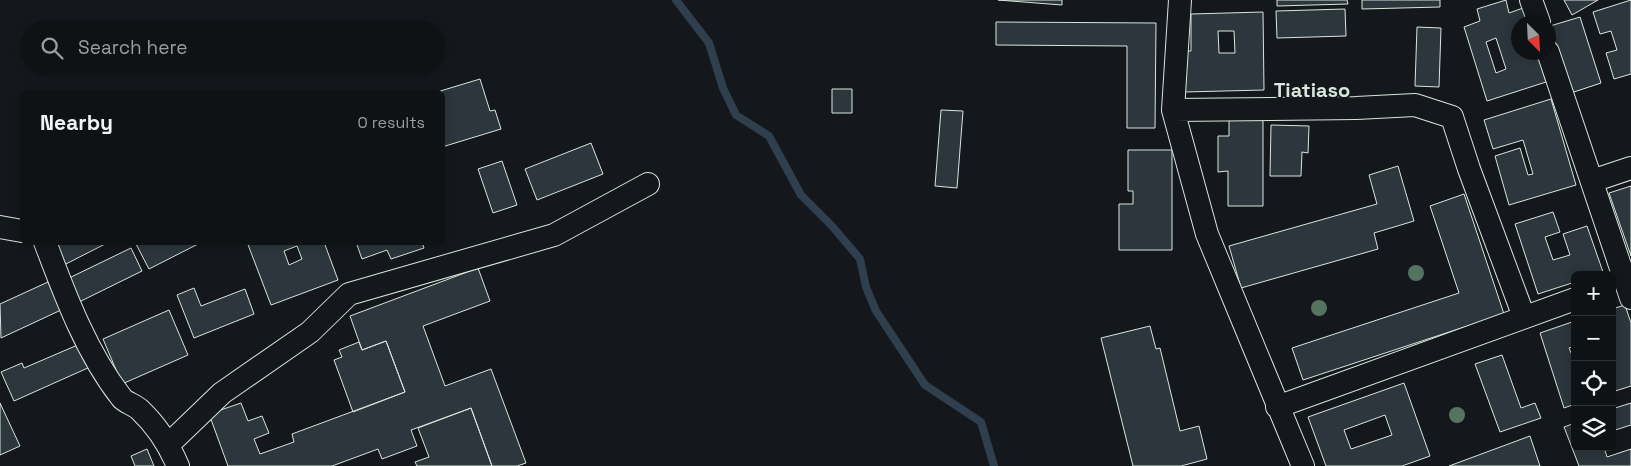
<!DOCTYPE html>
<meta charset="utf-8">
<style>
body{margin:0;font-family:"Space Grotesk",sans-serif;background:#1d2022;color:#f1f3f6}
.controls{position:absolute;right:15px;bottom:15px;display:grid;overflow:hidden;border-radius:8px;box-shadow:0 2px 12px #0003}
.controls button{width:45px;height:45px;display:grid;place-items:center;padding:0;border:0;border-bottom:1px solid #2f3234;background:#0f1215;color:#f1f3f6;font:25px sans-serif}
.compass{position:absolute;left:1511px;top:15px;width:45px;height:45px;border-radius:50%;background:#0f1215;box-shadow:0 2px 12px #0003;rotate:156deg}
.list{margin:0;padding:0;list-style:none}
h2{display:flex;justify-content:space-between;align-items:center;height:65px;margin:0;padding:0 20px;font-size:21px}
h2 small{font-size:16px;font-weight:400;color:#9b9ea0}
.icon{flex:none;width:28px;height:28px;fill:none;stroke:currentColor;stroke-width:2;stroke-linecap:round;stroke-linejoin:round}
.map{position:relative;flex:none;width:1631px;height:466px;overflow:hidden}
.search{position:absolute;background:#0f1215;box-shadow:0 2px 12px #0003;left:20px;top:20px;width:425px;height:55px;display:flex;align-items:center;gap:12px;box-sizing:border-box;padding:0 18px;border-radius:28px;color:#9b9ea0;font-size:19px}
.panel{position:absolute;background:#0f1215;box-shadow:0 2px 12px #0003;left:20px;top:90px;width:425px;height:155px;border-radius:8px}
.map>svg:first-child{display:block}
</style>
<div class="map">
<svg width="1631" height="466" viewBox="0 0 1631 466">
<rect width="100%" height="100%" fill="#14181c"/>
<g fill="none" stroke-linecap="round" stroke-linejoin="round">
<!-- stream -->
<path stroke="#2f3f4d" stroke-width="8" d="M 676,0 L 709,43 L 723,88 L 736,115 L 769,136 L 801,195 L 832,226 L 860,259 L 866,287 L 876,311 L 925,385 L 981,422 L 994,466"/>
</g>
<!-- building -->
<path fill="#2c363c" stroke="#d8e6dc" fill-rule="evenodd" d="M 998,0 L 1062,0 L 1062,5 Z
M 1277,0 L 1347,0 L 1348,4 L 1277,6 Z
M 1362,0 L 1440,0 L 1440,7 L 1362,9 Z
M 1506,0 L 1509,13 L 1523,8 L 1528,22 L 1518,22 L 1518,52 L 1537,52 L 1546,82 L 1487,101 L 1464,27 L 1480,21 L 1477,9 ZM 1496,38 L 1506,69 L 1496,73 L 1486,42 Z
M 1564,0 L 1598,0 L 1572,15 Z
M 1631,0 L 1631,74 L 1614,79 L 1606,53 L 1617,50 L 1611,31 L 1600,34 L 1593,12 Z
M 1345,9 L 1346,36 L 1277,38 L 1276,11 Z
M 1263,12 L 1264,90 L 1184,92 L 1183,51 L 1191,51 L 1191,14 ZM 1218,31 L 1234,31 L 1235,53 L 1219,53 Z
M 1580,17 L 1601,83 L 1571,93 L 1550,26 Z
M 996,22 L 1156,23 L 1155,128 L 1127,128 L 1127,46 L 996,45 Z
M 1417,27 L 1441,28 L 1439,87 L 1415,86 Z
M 480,79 L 490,111 L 495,110 L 501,129 L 442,147 L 442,92 L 437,92 Z
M 832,89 L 852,89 L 852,113 L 832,113 Z
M 1551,99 L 1576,185 L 1509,205 L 1495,156 L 1520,148 L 1528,175 L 1533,174 L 1523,140 L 1493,149 L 1484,120 Z
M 941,110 L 963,111 L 957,188 L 935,186 Z
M 1229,120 L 1263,120 L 1263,206 L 1228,206 L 1228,171 L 1218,172 L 1218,136 L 1229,136 Z
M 1271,125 L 1309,126 L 1308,153 L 1302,152 L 1301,176 L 1270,176 Z
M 591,143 L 603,174 L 537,200 L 525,169 Z
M 1128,150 L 1172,150 L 1172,250 L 1119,250 L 1119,204 L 1133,204 L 1133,191 L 1128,191 Z
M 502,161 L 517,205 L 493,213 L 478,169 Z
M 1398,166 L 1414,221 L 1374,233 L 1378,249 L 1241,288 L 1229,246 L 1377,204 L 1369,175 Z
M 1631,186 L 1631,256 L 1609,193 Z
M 1464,194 L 1504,314 L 1303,380 L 1292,348 L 1459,293 L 1430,206 Z
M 1553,212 L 1560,232 L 1545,237 L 1553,260 L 1570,255 L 1563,234 L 1587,226 L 1603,272 L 1595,275 L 1575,275 L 1575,282 L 1538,294 L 1515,224 Z
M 48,242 L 109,242 L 60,267 Z
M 139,242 L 202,242 L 149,269 L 136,244 Z
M 247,242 L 324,242 L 338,280 L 271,305 ZM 297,246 L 302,259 L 289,265 L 284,251 Z
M 356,242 L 422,242 L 424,248 L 391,259 L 387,250 L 362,259 Z
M 131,248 L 142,271 L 77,303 L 65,280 Z
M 478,268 L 490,301 L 423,326 L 445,386 L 491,369 L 526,463 L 517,466 L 492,466 L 471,408 L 411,430 L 417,446 L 382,459 L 378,449 L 332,466 L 228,466 L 209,414 L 241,403 L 248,421 L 262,416 L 269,433 L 254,439 L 260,454 L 294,442 L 292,434 L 405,392 L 386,341 L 362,350 L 350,316 Z
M 48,282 L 61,310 L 1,338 L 0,304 Z
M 194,288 L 201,306 L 245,289 L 254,314 L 194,338 L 177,295 Z
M 1625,305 L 1631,323 L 1631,386 L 1612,392 L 1612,309 Z
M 169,310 L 188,355 L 122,384 L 103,339 Z
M 1575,321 L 1575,346 L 1569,348 L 1575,362 L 1575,404 L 1564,408 L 1540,333 Z
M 1150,326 L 1156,349 L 1160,348 L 1180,431 L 1199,426 L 1207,459 L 1181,466 L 1133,466 L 1101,338 Z
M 386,341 L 405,392 L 353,412 L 334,360 L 342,357 L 339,350 L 359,342 L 362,350 Z
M 80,344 L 90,367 L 14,401 L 1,372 L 22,363 L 24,368 Z
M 1502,355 L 1521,408 L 1535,403 L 1541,418 L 1500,432 L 1475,364 Z
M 1404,383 L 1430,456 L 1402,466 L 1326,466 L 1308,417 ZM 1385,415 L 1392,435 L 1351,449 L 1344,430 Z
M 0,403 L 20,446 L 0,455 Z
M 1631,403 L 1631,425 L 1612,431 L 1612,409 Z
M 471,408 L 492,466 L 417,466 L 415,462 L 429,457 L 418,428 Z
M 1575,423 L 1575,447 L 1604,447 L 1607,457 L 1631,449 L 1631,466 L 1579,466 L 1564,427 Z
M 1530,436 L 1540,466 L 1449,466 Z
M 147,449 L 154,466 L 135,466 L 131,456 Z"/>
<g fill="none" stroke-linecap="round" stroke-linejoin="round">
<defs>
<path id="street" d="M 1180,0 L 1173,110 L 1207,234 L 1303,466
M 1531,0 L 1539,22
M 1548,52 L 1631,298
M 1173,110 L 1356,108 L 1415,105 L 1452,117 L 1469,169 L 1524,317
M 1592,181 L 1631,168
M 0,227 L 22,231
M 45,242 C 65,295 86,352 121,397 C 125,403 134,404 140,410 C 157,426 169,445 178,466
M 1277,407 L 1575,299
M 169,444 L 222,393 L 310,332 L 349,294 L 554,235 L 648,184"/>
</defs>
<!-- street casing -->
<use href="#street" stroke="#d8e6dc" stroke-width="24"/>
<!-- street -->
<use href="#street" stroke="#14181c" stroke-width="22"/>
</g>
<!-- trees -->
<g fill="#55745f">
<circle cx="1416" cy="273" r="8"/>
<circle cx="1319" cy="308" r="8"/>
<circle cx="1457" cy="415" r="8"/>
</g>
<g text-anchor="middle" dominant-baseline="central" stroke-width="4" stroke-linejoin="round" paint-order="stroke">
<!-- district labels -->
<g font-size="20" font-weight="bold" fill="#d8e6dc" stroke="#14181c">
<text x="1312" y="90">Tiatiaso</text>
</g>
</g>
</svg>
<div class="controls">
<button>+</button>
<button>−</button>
<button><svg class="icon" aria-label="locate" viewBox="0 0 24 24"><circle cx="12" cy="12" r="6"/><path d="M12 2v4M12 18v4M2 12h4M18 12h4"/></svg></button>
<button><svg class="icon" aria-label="layers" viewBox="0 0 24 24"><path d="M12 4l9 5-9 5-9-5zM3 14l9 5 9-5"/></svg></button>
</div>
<svg class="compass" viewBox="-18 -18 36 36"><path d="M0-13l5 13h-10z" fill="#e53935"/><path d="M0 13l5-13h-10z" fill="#9b9ea0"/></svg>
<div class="search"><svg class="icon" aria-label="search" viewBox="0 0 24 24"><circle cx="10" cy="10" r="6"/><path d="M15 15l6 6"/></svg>Search here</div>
<section class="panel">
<h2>Nearby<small>0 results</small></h2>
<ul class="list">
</ul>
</section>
</div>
